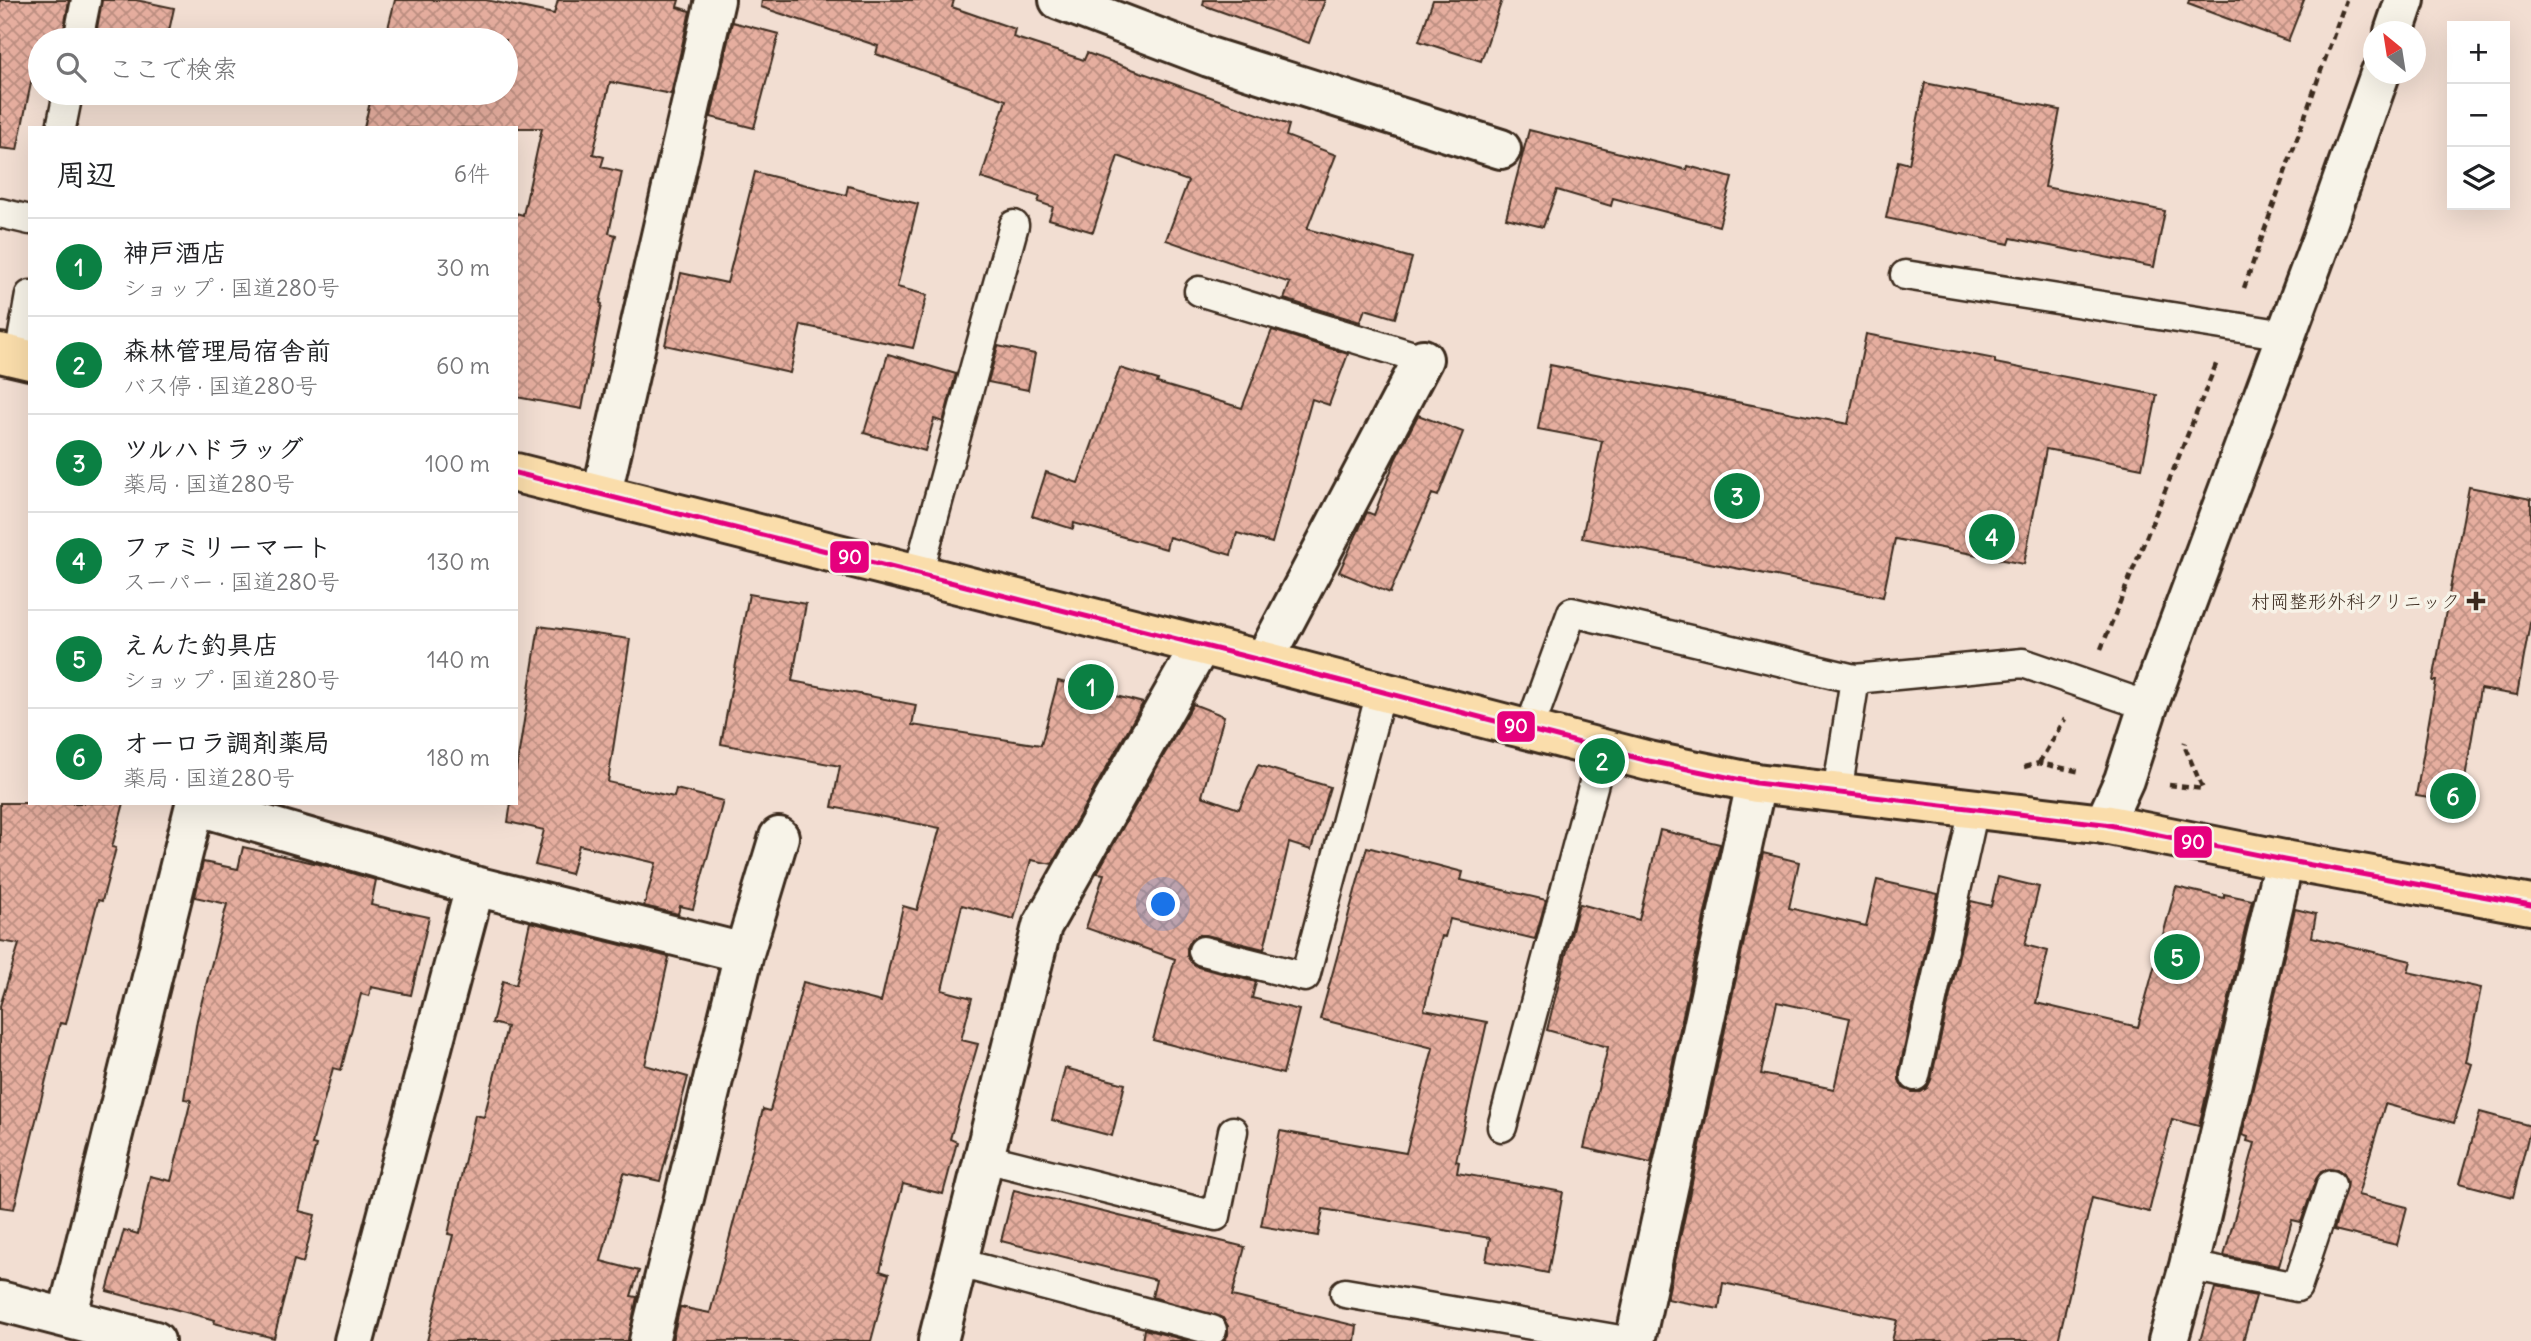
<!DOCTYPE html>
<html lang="ja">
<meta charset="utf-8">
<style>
body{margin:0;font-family:Delius,"Klee One",sans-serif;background:#f2f2f2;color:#202124}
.controls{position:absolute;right:21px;top:21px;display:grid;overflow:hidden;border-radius:0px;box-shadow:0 7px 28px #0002}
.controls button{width:63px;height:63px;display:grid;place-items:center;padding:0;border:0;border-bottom:2px solid #e0e0e0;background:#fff;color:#202124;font:35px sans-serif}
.compass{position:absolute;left:2363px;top:21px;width:63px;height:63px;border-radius:50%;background:#fff;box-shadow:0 7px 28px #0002;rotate:330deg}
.you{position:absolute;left:1164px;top:905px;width:24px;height:24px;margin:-18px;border:5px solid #fff;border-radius:50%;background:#1a73e8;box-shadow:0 0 0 10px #1a73e833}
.badge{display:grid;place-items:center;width:46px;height:46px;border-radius:50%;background:#0b8043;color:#fff;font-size:23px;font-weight:700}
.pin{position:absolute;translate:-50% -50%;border:4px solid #fff;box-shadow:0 2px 7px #0006}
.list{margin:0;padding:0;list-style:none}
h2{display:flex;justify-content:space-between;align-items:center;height:91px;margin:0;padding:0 28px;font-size:30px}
h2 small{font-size:23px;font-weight:400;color:#757577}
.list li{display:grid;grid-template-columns:46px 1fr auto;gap:21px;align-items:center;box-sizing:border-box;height:98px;padding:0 28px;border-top:2px solid #e0e0e0}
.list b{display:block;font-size:26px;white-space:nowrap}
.list p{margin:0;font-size:23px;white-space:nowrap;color:#757577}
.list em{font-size:23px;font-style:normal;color:#757577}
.icon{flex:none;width:38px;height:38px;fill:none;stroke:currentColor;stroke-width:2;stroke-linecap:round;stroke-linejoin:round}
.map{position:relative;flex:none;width:2531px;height:1341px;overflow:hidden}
.search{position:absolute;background:#fff;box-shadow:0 7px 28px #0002;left:28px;top:28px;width:490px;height:77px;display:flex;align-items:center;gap:18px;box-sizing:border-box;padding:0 24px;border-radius:38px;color:#757577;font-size:26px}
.panel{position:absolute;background:#fff;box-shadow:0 7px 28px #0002;left:28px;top:126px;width:490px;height:679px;border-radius:0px}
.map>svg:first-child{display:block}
</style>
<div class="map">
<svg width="2531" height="1341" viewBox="0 0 2531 1341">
<defs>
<pattern id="building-cross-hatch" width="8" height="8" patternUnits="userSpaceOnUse" patternTransform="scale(1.75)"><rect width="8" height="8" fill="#e6ae9f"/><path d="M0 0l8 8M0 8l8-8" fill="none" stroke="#bc8e81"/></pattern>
</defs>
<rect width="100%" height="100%" fill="#f2ded2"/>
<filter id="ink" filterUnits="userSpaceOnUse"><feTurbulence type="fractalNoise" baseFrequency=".0143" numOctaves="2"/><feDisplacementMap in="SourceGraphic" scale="14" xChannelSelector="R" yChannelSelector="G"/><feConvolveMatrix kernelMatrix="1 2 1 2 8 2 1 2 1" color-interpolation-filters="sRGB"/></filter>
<g filter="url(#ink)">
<!-- building -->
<path fill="url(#building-cross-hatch)" stroke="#3b2a1e" stroke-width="2" fill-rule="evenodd" d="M 0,0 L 69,0 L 62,40 L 40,40 L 17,150 L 0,148 Z
M 102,0 L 136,0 L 174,8 L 167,40 L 95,40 Z
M 395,0 L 486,0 L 554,14 L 558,0 L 679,0 L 677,7 L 690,11 L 671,94 L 610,82 L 593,154 L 604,157 L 601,167 L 622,172 L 609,233 L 616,235 L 600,303 L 602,304 L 582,409 L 516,397 L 516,213 L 523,215 L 542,128 L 364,128 L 372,93 L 506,93 L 506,40 L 385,40 Z
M 762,0 L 954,0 L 952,7 L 1015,29 L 1013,37 L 1084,60 L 1087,53 L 1289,125 L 1286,136 L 1336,155 L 1307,229 L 1412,258 L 1395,318 L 1365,309 L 1360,322 L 1284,299 L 1290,283 L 1166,240 L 1188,181 L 1118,156 L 1093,232 L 1049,219 L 1053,207 L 1038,202 L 1040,197 L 981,178 L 1006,100 L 876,54 L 878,46 L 761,7 Z
M 1204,0 L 1325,0 L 1309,43 L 1203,5 Z
M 1433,0 L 1502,0 L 1481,61 L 1419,41 Z
M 2189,0 L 2304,0 L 2288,41 L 2188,4 Z
M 732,22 L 779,34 L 754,128 L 711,117 Z
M 1925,83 L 2060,110 L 2045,187 L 2165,211 L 2154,267 L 2011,238 L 2009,244 L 1886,218 L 1898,161 L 1909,164 Z
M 1529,130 L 1687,170 L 1688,166 L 1732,178 L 1719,226 L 1613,198 L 1611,206 L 1557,190 L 1543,227 L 1506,218 Z
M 755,172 L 846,195 L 848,186 L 918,204 L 897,287 L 927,295 L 913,348 L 801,325 L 790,373 L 665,345 L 681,273 L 727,283 Z
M 1272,330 L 1348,354 L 1329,405 L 1312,399 L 1272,543 L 1237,533 L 1231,555 L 1169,537 L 1166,549 L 1074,523 L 1073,529 L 1032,516 L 1046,472 L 1078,483 L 1120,368 L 1158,380 L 1157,383 L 1242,408 Z
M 1866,334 L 1995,359 L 1995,363 L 2157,395 L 2142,468 L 2046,449 L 2024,564 L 1895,539 L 1883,597 L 1582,538 L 1602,441 L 1538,429 L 1550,365 L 1848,424 Z
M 998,346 L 1035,354 L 1028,390 L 988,382 Z
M 888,354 L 956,374 L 943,422 L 934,419 L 925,451 L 864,433 Z
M 1418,415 L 1463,432 L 1438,496 L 1432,494 L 1390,593 L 1339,572 L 1367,512 L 1374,515 L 1396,458 Z
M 2469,487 L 2531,499 L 2531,618 L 2517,695 L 2480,689 L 2461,803 L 2416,796 L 2436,681 L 2433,681 Z
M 749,594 L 806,604 L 792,681 L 916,705 L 912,725 L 1041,745 L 1058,681 L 1143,703 L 1052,864 L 1031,860 L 1014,919 L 962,905 L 942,990 L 972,998 L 961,1040 L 978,1044 L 950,1139 L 957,1142 L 943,1194 L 903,1184 L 880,1271 L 889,1274 L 871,1341 L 672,1341 L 680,1307 L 710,1313 L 763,1109 L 770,1111 L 803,982 L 881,1002 L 903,906 L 917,910 L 940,828 L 832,807 L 840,766 L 721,744 Z
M 539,626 L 630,639 L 608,782 L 674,797 L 676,789 L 723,801 L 693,909 L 680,906 L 678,914 L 644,906 L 656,863 L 579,845 L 571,874 L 535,865 L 544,830 L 508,822 L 511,803 L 516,803 L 516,771 Z
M 1193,704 L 1224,716 L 1202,796 L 1239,809 L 1258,765 L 1330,787 L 1311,850 L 1289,843 L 1264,949 L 1206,935 L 1198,935 L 1192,939 L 1187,948 L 1187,956 L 1191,962 L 1198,967 L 1256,982 L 1252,998 L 1299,1010 L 1283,1074 L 1153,1040 L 1175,959 L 1086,928 L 1104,874 L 1097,873 Z
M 0,803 L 124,803 L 112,847 L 116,848 L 102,901 L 98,900 L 66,1024 L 60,1023 L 14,1209 L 0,1207 L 0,1006 L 19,944 L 0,941 Z
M 1660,830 L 1720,844 L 1651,1163 L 1584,1148 L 1608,1047 L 1547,1030 L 1578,907 L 1580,904 L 1639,920 Z
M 243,847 L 323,865 L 376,880 L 371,905 L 429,917 L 411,995 L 371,987 L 369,996 L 361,994 L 341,1070 L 333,1068 L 312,1144 L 316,1145 L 299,1211 L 315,1215 L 303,1263 L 294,1260 L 274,1338 L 214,1323 L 215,1320 L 107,1291 L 124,1230 L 138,1234 L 150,1176 L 171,1181 L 191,1100 L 184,1099 L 197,1020 L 227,904 L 195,897 L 203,862 L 238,869 Z
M 1367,847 L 1463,872 L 1461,880 L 1546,900 L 1535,939 L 1450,919 L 1445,937 L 1442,936 L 1424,1010 L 1487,1022 L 1456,1161 L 1459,1162 L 1457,1173 L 1563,1192 L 1548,1273 L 1486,1261 L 1490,1238 L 1323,1209 L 1318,1236 L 1261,1226 L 1280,1131 L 1406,1153 L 1433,1048 L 1320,1019 Z
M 1763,853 L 1799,862 L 1789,908 L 1866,926 L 1877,880 L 1938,894 L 1899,1072 L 1899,1080 L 1903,1088 L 1912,1092 L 1921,1092 L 1927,1088 L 1931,1080 L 1971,901 L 1991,906 L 1998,877 L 2039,887 L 2025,945 L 2048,951 L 2036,1003 L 2138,1027 L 2176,887 L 2224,898 L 2224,894 L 2252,900 L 2199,1126 L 2172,1119 L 2149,1212 L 2092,1198 L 2058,1341 L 1892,1341 L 1897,1320 L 1723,1283 L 1719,1309 L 1667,1299 ZM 1777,1002 L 1850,1018 L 1834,1089 L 1761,1074 Z
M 2295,909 L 2316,914 L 2312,937 L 2411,961 L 2408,972 L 2481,988 L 2466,1062 L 2472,1064 L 2454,1123 L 2385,1104 L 2358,1195 L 2407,1207 L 2397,1245 L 2334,1230 L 2347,1182 L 2343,1174 L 2337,1170 L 2328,1169 L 2321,1172 L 2316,1179 L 2301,1222 L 2292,1220 L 2279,1266 L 2224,1256 L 2255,1143 L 2247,1141 L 2248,1137 L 2242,1135 Z
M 530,922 L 669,957 L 645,1065 L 688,1077 L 660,1181 L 624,1173 L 601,1261 L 639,1271 L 631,1296 L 637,1297 L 628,1341 L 427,1341 L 453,1235 L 448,1234 L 475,1115 L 484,1117 L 507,1027 L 492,1023 L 503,981 L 516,985 Z
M 1065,1068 L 1125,1084 L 1112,1136 L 1052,1120 Z
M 2480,1112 L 2531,1126 L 2513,1197 L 2460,1183 Z
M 1014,1190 L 1245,1247 L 1232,1296 L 1357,1326 L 1355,1341 L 1224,1341 L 1228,1335 L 1228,1326 L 1223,1318 L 1152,1297 L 1156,1280 L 1001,1241 Z
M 2215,1288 L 2256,1296 L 2243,1341 L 2200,1341 Z
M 1144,1329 L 1189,1341 L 1142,1341 Z"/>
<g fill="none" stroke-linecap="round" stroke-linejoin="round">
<defs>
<path id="service" d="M 78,40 L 86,0
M 61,128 L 68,93
M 0,213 L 30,220
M 1905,275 L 2286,335
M 1199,291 L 1423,359
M 19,357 L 30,295
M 918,574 L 1014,225
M 1529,730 L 1572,612 L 1855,679 L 2023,663 L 2148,706
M 1837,793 L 1855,679
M 1203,951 L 1305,977 L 1381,692
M 1915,1076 L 1974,809
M 1502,1127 L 1603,749
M 985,1158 L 1216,1216 L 1233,1131
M 959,1263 L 1212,1330
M 2189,1266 L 2297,1287 L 2331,1185
M 1345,1293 L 1626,1341"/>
<path id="minor" d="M 1059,0 L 1209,57 L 1501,149
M 602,493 L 715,0
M 1264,661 L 1423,359
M 744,953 L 779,837
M 0,1301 L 155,1341
M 67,1318 L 195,805 L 475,886 L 744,953 L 649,1341
M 354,1341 L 475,886
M 938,1341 L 1042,926 L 1201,645
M 1635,1341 L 1756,783
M 2168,1341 L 2189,1266 L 2284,860"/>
<path id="tertiary" d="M 2394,32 L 2405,0
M 2104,824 L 2124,780 L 2148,706 L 2325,230 L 2380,74"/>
<path id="trunk" d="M 0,353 L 30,360
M 516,473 L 1264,661 L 1649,761 L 1756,783 L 2104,824 L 2284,860 L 2531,905"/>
</defs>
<!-- service casing -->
<use href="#service" stroke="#3b2a1e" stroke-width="33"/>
<!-- minor casing -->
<use href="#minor" stroke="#3b2a1e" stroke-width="44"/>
<!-- tertiary casing -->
<use href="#tertiary" stroke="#3b2a1e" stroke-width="44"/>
<!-- trunk casing -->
<use href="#trunk" stroke="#3b2a1e" stroke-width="44"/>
<!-- path -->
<path stroke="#3b2a1e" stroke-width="4.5" stroke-dasharray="7 5" stroke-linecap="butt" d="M 2244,288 L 2346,0
M 2101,649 L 2217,362
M 2039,763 L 2065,719
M 2024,767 L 2039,763 L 2081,772
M 2169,785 L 2203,789 L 2184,745 L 2185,742"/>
<!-- service -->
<use href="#service" stroke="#f7f3e8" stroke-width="28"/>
<!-- minor -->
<use href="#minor" stroke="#f7f3e8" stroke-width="38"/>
<!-- tertiary -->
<use href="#tertiary" stroke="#f7f3e8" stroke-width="38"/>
<!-- trunk -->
<use href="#trunk" stroke="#faddab" stroke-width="38"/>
<defs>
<path id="bus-1" d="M 516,473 L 1264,661 L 1649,761 L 1756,783 L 2104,824 L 2284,860 L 2531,905"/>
</defs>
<!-- bus-1 casing -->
<use href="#bus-1" stroke="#f7f3e8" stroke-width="10"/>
<!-- bus-1 -->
<use href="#bus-1" stroke="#e5007d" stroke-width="5"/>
</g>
</g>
<!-- markers -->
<path fill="#3b2a1e" stroke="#f7f3e8" stroke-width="2.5" d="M2472.5 590.5h7v7h7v7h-7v7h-7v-7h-7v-7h7z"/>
<g text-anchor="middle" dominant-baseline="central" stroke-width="7" stroke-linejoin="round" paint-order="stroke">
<!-- poi labels -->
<g font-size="19" fill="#3b2a1e" stroke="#f7f3e8" text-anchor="end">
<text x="2460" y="601">村岡整形外科クリニック</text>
</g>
</g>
<g stroke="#f7f3e8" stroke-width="2.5">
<rect x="829" y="540" width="41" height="34" rx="7" fill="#e5007d"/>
<rect x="1496" y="710" width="40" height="33" rx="7" fill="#e5007d"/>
<rect x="2173" y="825" width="40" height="34" rx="7" fill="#e5007d"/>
</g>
<g font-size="19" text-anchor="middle" font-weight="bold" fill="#fff">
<text x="850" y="564">90</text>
<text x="1516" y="733">90</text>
<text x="2193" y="849">90</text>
</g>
</svg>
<div class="controls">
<button>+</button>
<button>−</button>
<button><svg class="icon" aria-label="layers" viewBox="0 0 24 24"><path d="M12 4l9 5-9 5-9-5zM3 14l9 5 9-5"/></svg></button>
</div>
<svg class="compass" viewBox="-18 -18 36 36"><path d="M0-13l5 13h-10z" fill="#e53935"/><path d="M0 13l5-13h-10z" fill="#757577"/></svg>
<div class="you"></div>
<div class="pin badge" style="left:1091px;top:687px">1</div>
<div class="pin badge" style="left:1602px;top:761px">2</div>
<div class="pin badge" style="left:1737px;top:496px">3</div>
<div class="pin badge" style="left:1992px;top:537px">4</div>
<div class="pin badge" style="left:2177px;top:957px">5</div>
<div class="pin badge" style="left:2453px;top:796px">6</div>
<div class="search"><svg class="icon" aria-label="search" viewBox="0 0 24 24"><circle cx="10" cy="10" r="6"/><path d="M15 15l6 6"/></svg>ここで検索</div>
<section class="panel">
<h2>周辺<small>6件</small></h2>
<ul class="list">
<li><span class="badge">1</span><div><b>神戸酒店</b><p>ショップ · 国道280号</p></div><em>30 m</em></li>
<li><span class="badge">2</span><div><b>森林管理局宿舎前</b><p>バス停 · 国道280号</p></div><em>60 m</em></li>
<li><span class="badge">3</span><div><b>ツルハドラッグ</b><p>薬局 · 国道280号</p></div><em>100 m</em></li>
<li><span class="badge">4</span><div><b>ファミリーマート</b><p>スーパー · 国道280号</p></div><em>130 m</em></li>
<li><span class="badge">5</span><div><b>えんた釣具店</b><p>ショップ · 国道280号</p></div><em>140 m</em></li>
<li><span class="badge">6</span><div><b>オーロラ調剤薬局</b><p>薬局 · 国道280号</p></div><em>180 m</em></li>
</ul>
</section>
</div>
